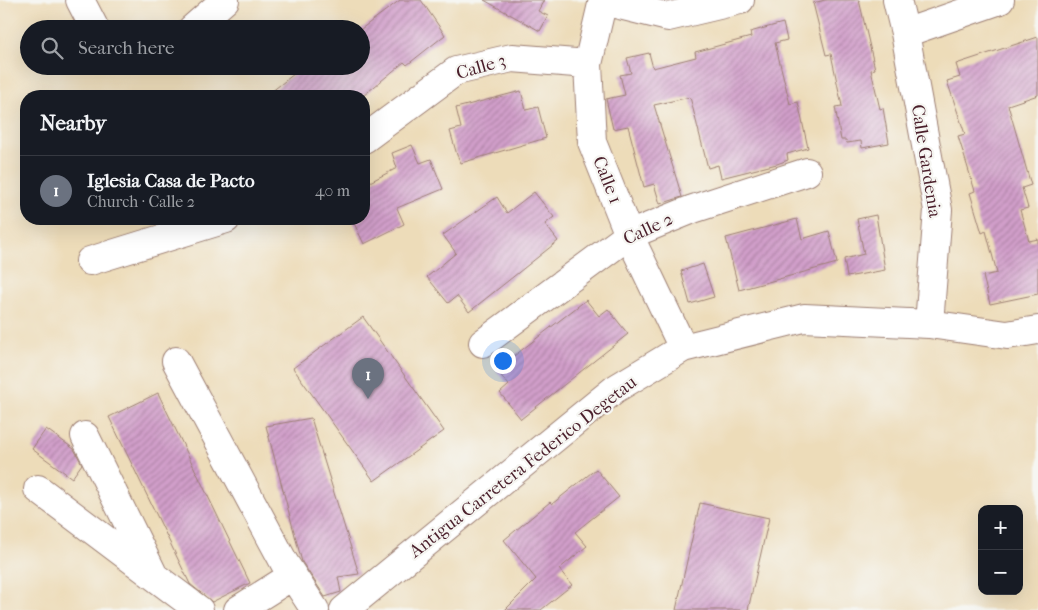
<!DOCTYPE html>
<meta charset="utf-8">
<style>
body{margin:0;font-family:"IM FELL French Canon",serif;background:#242831;color:#f1f3f6}
.controls{position:absolute;right:15px;bottom:15px;display:grid;overflow:hidden;border-radius:10px;box-shadow:0 5px 20px #0002}
.controls button{width:45px;height:45px;display:grid;place-items:center;padding:0;border:0;border-bottom:1px solid #363941;background:#171b24;color:#f1f3f6;font:25px sans-serif}
.you{position:absolute;left:502px;top:360px;width:18px;height:18px;margin:-12px;border:4px solid #fff;border-radius:50%;background:#1a73e8;box-shadow:0 0 0 8px #1a73e833}
.badge{display:grid;place-items:center;width:32px;height:32px;border-radius:50%;background:#0b8043;color:#fff;font-size:16px;font-weight:700}
.pin{position:absolute;translate:-50% -41px;filter:drop-shadow(0 1px 2px #0008)}
.pin::after{content:'';position:absolute;top:26px;width:18px;height:15px;background:inherit;clip-path:polygon(0 0,100% 0,50% 100%)}
.list{margin:0;padding:0;list-style:none}
h2{display:flex;justify-content:space-between;align-items:center;height:65px;margin:0;padding:0 20px;font-size:21px}
h2 small{font-size:16px;font-weight:400;color:#9ea1a6}
.list li{display:grid;grid-template-columns:32px 1fr auto;gap:15px;align-items:center;box-sizing:border-box;height:70px;padding:0 20px;border-top:1px solid #363941}
.list b{display:block;font-size:19px;white-space:nowrap}
.list p{margin:0;font-size:16px;white-space:nowrap;color:#9ea1a6}
.list em{font-size:16px;font-style:normal;color:#9ea1a6}
.icon{flex:none;width:28px;height:28px;fill:none;stroke:currentColor;stroke-width:2;stroke-linecap:round;stroke-linejoin:round}
.map{position:relative;flex:none;width:1038px;height:610px;overflow:hidden}
.search{position:absolute;background:#171b24;box-shadow:0 5px 20px #0002;left:20px;top:20px;width:350px;height:55px;display:flex;align-items:center;gap:12px;box-sizing:border-box;padding:0 18px;border-radius:28px;color:#9ea1a6;font-size:19px}
.panel{position:absolute;background:#171b24;box-shadow:0 5px 20px #0002;left:20px;top:90px;width:350px;height:135px;border-radius:20px}
.map>svg:first-child{display:block}
</style>
<div class="map">
<svg width="1038" height="610" viewBox="0 0 1038 610">
<defs>
<pattern id="building-hatch" width="6" height="6" patternUnits="userSpaceOnUse" patternTransform="scale(1.25)"><rect width="6" height="6" fill="#d19fca"/><path d="M-1 1l2-2M0 6l6-6M5 7l2-2" fill="none" stroke="#ac81a4"/></pattern>
</defs>
<rect width="100%" height="100%" fill="#f6f6f2"/>
<filter id="ink" filterUnits="userSpaceOnUse"><feTurbulence type="fractalNoise" baseFrequency=".02" numOctaves="2"/><feDisplacementMap in="SourceGraphic" scale="10" xChannelSelector="R" yChannelSelector="G"/><feConvolveMatrix kernelMatrix="1 2 1 2 8 2 1 2 1" color-interpolation-filters="sRGB"/></filter>
<filter id="wash" filterUnits="userSpaceOnUse"><feTurbulence type="fractalNoise" baseFrequency=".0096" numOctaves="4" result="noise"/><feDisplacementMap in="SourceGraphic" scale="20" xChannelSelector="R" yChannelSelector="G"/><feGaussianBlur stdDeviation="1.12" result="paint"/><feColorMatrix in="noise" values="0 0 0 0 0 0 0 0 0 0 0 0 0 0 0 0 0 1.4 0 .05"/><feComposite in="paint" operator="in"/></filter>
<g filter="url(#wash)">
<rect width="100%" height="100%" fill="#eddcb9"/>
<g id="blocks">
<!-- building -->
<path fill="url(#building-hatch)" d="M 400,0 L 421,0 L 445,35 L 407,65 L 404,62 L 363,96 L 266,96 L 304,66 L 361,66 L 361,29 Z
M 484,0 L 544,0 L 538,11 L 548,16 L 540,31 Z
M 825,0 L 859,0 L 875,69 L 871,70 L 880,109 L 883,108 L 889,143 L 862,148 L 861,141 L 847,143 L 846,140 L 841,140 L 835,107 L 842,106 L 831,54 L 826,55 L 813,3 Z
M 783,23 L 787,40 L 775,43 L 790,104 L 798,102 L 808,148 L 787,154 L 788,160 L 777,164 L 721,178 L 718,165 L 708,168 L 690,97 L 654,105 L 682,197 L 660,204 L 654,184 L 644,187 L 628,126 L 613,129 L 606,99 L 625,95 L 620,75 L 631,73 L 627,58 L 649,53 L 653,68 L 696,57 L 695,52 L 751,37 L 750,32 Z
M 1038,37 L 1038,95 L 1008,105 L 1031,185 L 1022,188 L 1028,208 L 1020,210 L 1029,241 L 1038,239 L 1038,294 L 990,304 L 983,276 L 997,273 L 986,231 L 982,233 L 970,193 L 975,191 L 958,136 L 965,134 L 947,81 L 960,77 L 956,64 Z
M 521,91 L 526,110 L 538,107 L 546,138 L 461,163 L 457,155 L 450,131 L 461,128 L 456,108 Z
M 412,145 L 420,163 L 431,159 L 443,189 L 397,208 L 404,224 L 364,244 L 352,219 L 364,219 L 364,185 L 397,168 L 392,153 Z
M 534,192 L 554,217 L 545,224 L 558,241 L 469,312 L 457,296 L 448,303 L 427,277 L 456,253 L 443,235 L 497,197 L 507,213 Z
M 876,215 L 885,270 L 847,277 L 844,259 L 864,254 L 857,219 Z
M 797,219 L 802,239 L 829,231 L 837,263 L 739,290 L 726,238 Z
M 703,264 L 714,297 L 690,304 L 681,271 Z
M 586,300 L 599,316 L 608,309 L 628,334 L 521,419 L 500,393 L 509,385 L 496,370 Z
M 363,317 L 444,431 L 374,481 L 293,368 Z
M 158,393 L 250,583 L 212,602 L 190,584 L 109,417 Z
M 311,418 L 359,574 L 338,577 L 341,592 L 325,597 L 302,562 L 266,426 Z
M 46,429 L 74,449 L 82,464 L 72,478 L 32,449 Z
M 596,469 L 619,497 L 575,532 L 587,546 L 559,569 L 572,585 L 541,610 L 505,610 L 536,579 L 504,540 L 550,502 L 552,504 Z
M 700,503 L 769,518 L 748,610 L 676,610 Z"/>
</g>
</g>
<g filter="url(#ink)">
<use href="#blocks" fill-opacity="0" stroke="#9c7e72" stroke-width="1"/>
<g fill="none" stroke-linecap="round" stroke-linejoin="round">
<defs>
<path id="minor" d="M 80,0 L 95,29
M 603,0 L 588,64 L 592,142 L 629,235 L 683,348
M 897,0 L 905,33 L 938,210 L 929,324
M 603,1 L 668,17 L 740,0
M 192,29 L 225,0
M 905,33 L 1000,0
M 364,139 L 456,71 L 512,58 L 588,64
M 90,261 L 226,219
M 483,343 L 629,235 L 693,209 L 807,172
M 176,361 L 285,564 L 315,610
M 85,436 L 152,572
M 38,489 L 199,610
M 238,610 L 292,576
M 344,610 L 615,389 L 683,348 L 804,318 L 929,324 L 1007,335 L 1038,330"/>
</defs>
<!-- minor casing -->
<use href="#minor" stroke="#9c7e72" stroke-width="30"/>
<!-- minor -->
<use href="#minor" stroke="#fff" stroke-width="28"/>
</g>
</g>
<g text-anchor="middle" dominant-baseline="central" stroke-width="4.5" stroke-linejoin="round" paint-order="stroke">
<!-- street labels -->
<g font-size="18" fill="#4a1f2b" stroke="#f6f6f2">
<text transform="translate(481 67) rotate(-16)">Calle 3</text>
<text transform="translate(926 161) rotate(81)">Calle Gardenia</text>
<text transform="translate(607 180) rotate(68)">Calle 1</text>
<text transform="translate(648 229) rotate(-25)">Calle 2</text>
<text transform="translate(523 467) rotate(-38)">Antigua Carretera Federico Degetau</text>
</g>
</g>
</svg>
<div class="controls">
<button>+</button>
<button>−</button>
</div>
<div class="you"></div>
<div class="pin badge" style="left:368px;top:399px;background:#6b7280">1</div>
<div class="search"><svg class="icon" aria-label="search" viewBox="0 0 24 24"><circle cx="10" cy="10" r="6"/><path d="M15 15l6 6"/></svg>Search here</div>
<section class="panel">
<h2>Nearby<small></small></h2>
<ul class="list">
<li><span class="badge" style="background:#6b7280">1</span><div><b>Iglesia Casa de Pacto</b><p>Church · Calle 2</p></div><em>40 m</em></li>
</ul>
</section>
</div>
